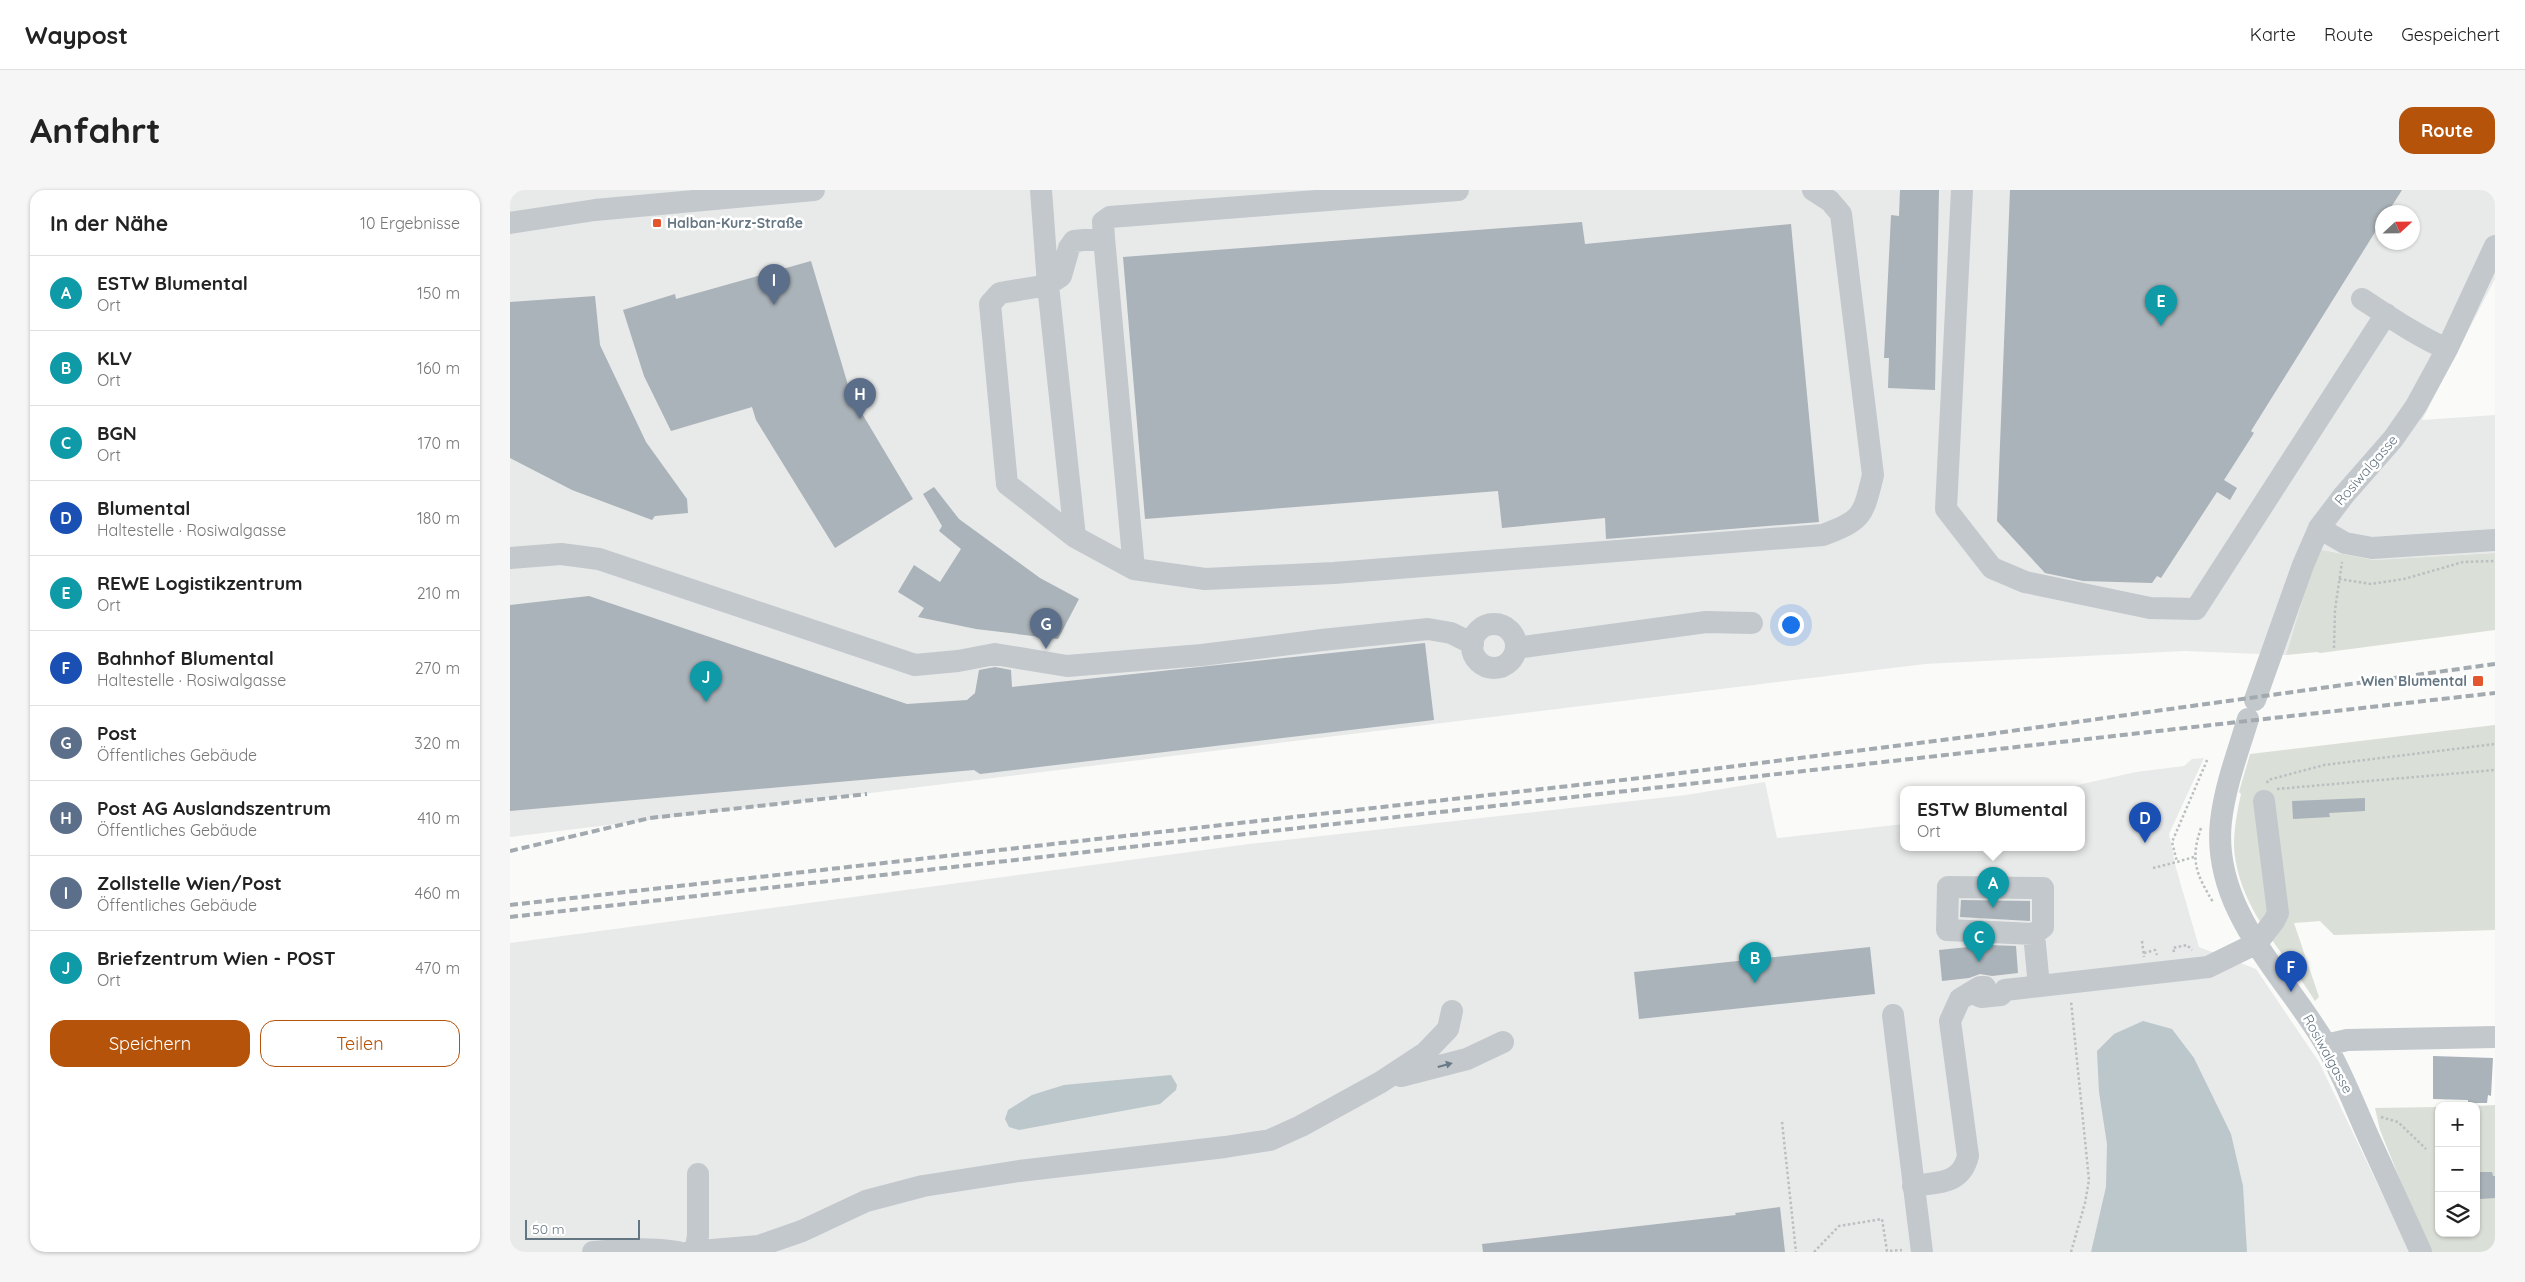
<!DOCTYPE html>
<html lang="de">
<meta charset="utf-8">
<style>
body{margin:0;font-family:Quicksand,sans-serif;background:#f6f6f6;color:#222}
.controls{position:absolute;right:15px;bottom:15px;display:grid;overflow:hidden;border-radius:10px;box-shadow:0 1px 4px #0004}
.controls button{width:45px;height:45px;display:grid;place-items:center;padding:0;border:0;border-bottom:1px solid #e0e0e0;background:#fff;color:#222;font:25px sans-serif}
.compass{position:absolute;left:1865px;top:15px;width:45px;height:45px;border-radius:50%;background:#fff;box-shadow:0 1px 4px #0004;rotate:68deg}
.scale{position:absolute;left:15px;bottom:12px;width:115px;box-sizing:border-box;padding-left:5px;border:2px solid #657683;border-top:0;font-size:14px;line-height:18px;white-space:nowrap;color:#657683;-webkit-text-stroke:4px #fff;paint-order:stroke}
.you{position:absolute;left:1280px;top:434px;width:18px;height:18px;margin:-12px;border:4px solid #fff;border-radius:50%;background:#1a73e8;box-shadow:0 0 0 8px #1a73e833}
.badge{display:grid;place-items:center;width:32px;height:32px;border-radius:50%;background:#b45309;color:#fff;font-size:16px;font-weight:700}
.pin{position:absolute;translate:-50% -41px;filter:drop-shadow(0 1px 2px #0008)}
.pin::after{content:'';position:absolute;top:26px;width:18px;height:15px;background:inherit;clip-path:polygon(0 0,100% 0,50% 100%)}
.popup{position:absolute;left:1390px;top:596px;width:185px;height:65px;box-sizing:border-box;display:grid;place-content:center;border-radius:10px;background:#fff;filter:drop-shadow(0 1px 4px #0005);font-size:16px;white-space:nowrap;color:#767676}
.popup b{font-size:19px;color:#222}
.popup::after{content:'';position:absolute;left:50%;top:100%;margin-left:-10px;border:10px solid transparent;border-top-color:#fff}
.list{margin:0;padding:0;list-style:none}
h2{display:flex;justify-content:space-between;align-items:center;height:65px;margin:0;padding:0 20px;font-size:21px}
h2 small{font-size:16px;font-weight:400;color:#767676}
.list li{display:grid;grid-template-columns:32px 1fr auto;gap:15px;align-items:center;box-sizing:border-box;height:75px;padding:0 20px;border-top:1px solid #e0e0e0}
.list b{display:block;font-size:19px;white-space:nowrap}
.list p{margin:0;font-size:16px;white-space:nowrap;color:#767676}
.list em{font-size:16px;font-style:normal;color:#767676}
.actions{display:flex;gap:10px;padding:15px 20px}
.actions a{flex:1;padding:11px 0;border:1px solid #b45309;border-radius:15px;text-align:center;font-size:18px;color:#b45309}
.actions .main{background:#b45309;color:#fff}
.icon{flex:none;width:28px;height:28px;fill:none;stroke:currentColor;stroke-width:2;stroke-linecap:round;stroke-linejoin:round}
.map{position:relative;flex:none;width:1985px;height:1062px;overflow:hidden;border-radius:15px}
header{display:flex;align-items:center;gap:30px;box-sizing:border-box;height:70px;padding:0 25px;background:#fff;border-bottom:1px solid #e0e0e0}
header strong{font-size:24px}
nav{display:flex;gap:28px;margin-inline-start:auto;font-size:18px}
.intro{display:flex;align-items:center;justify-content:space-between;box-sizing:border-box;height:120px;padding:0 30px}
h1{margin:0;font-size:35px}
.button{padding:12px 22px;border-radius:15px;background:#b45309;color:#fff;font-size:18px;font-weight:700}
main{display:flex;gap:30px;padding:0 30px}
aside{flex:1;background:#fff;border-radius:15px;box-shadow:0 1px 4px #0004}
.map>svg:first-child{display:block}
</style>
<header>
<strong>Waypost</strong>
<nav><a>Karte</a><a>Route</a><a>Gespeichert</a></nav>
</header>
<div class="intro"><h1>Anfahrt</h1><a class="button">Route</a></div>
<main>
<aside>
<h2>In der Nähe<small>10 Ergebnisse</small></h2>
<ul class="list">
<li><span class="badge" style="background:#0f9aa8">A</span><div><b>ESTW Blumental</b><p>Ort</p></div><em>150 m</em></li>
<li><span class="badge" style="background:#0f9aa8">B</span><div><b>KLV</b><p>Ort</p></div><em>160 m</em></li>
<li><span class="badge" style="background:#0f9aa8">C</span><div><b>BGN</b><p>Ort</p></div><em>170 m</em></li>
<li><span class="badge" style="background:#1a4fb4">D</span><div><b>Blumental</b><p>Haltestelle · Rosiwalgasse</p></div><em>180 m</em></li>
<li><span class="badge" style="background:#0f9aa8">E</span><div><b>REWE Logistikzentrum</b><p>Ort</p></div><em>210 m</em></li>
<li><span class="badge" style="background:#1a4fb4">F</span><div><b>Bahnhof Blumental</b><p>Haltestelle · Rosiwalgasse</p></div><em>270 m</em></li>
<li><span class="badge" style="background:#5c6f8a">G</span><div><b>Post</b><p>Öffentliches Gebäude</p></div><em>320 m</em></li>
<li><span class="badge" style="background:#5c6f8a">H</span><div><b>Post AG Auslandszentrum</b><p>Öffentliches Gebäude</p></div><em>410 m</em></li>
<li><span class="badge" style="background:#5c6f8a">I</span><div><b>Zollstelle Wien/Post</b><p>Öffentliches Gebäude</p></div><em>460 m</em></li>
<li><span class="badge" style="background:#0f9aa8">J</span><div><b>Briefzentrum Wien - POST</b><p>Ort</p></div><em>470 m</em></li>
</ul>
<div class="actions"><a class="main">Speichern</a><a>Teilen</a></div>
</aside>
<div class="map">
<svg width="1985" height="1062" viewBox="0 0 1985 1062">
<rect width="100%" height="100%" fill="#fafaf8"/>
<!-- built -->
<path fill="#e8e9e9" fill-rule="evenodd" d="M 0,0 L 1985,0 L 1985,89 L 1912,230 L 1985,225 L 1985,363 L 1864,370 L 1809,359 L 1776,465 L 1674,461 L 1415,474 L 0,647 ZM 1872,22 L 1902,22 L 1902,52 L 1872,52 Z
M 1694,568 L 1659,644 L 1666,678 L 1689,757 L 1746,779 L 1809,872 L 1900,1062 L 0,1062 L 0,753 L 739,654 L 1176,605 L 1255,592 L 1267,648 L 1394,634 L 1394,657 L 1572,657 L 1572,599 L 1550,599 L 1626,582 L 1674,576 L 1682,569 Z"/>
<!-- green -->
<path fill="#dadfd7" d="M 1808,359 L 1864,370 L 1985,363 L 1985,440 L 1810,463 L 1807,462 L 1776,465 Z
M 1985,535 L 1985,740 L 1824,745 L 1810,731 L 1784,733 L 1809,807 L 1805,811 C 1774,761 1728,719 1724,657 C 1724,639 1727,622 1731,604 L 1729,602 L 1740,564 Z
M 1985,915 L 1985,1062 L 1919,1062 L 1870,940 L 1865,918 L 1929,917 L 1929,1043 L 1966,1043 L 1966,916 Z"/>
<!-- water -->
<path fill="#bbc7cb" d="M 1633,831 L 1662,839 L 1684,868 L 1721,944 L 1733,996 L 1737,1062 L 1581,1062 L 1596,997 L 1597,954 L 1589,902 L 1587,861 L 1604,844 Z
M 661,885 L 667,895 L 666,900 L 650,914 L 509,940 L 499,937 L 495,929 L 498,920 L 522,905 L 554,895 Z"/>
<!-- building -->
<path fill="#aab3b9" d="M 1390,0 L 1429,0 L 1425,200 L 1378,198 L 1379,168 L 1374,168 L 1381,25 L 1389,26 Z
M 1500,0 L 1892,0 L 1878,22 L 1872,22 L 1872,31 L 1741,241 L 1744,243 L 1714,290 L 1727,298 L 1720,310 L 1707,302 L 1651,388 L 1647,386 L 1642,393 L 1573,391 L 1535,383 L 1487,331 Z
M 1072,32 L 1075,54 L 1281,34 L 1309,332 L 1096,349 L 1095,328 L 992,338 L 988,301 L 635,329 L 613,67 Z
M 301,71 L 341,205 L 403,309 L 325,358 L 246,230 L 242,217 L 161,241 L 134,186 L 113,120 L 165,104 L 166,109 Z
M 85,106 L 90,155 L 136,252 L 177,309 L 178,323 L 145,326 L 142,330 L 62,300 L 0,268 L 0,112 Z
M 424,297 L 449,329 L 530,388 L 569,409 L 548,449 L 466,439 L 408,427 L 414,418 L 388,402 L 404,375 L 430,392 L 451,359 L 429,341 L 432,336 L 413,304 Z
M 79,406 L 397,514 L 457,510 L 465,503 L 469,480 L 485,477 L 501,480 L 502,497 L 915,453 L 924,530 L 470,584 L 464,580 L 0,621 L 0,415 Z
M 1855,608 L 1855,621 L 1819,623 L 1820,627 L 1783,629 L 1782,611 Z
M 1451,710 L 1520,711 L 1520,731 L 1450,727 Z
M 1479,755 L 1506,756 L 1508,783 L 1482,786 L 1470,784 L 1459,788 L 1432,791 L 1429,760 Z
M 1360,757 L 1365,804 L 1129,829 L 1124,782 Z
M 1923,866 L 1983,868 L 1981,906 L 1978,905 L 1977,913 L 1958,913 L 1958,910 L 1923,909 Z
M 1970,982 L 1982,982 L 1983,986 L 1985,986 L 1985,1008 L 1970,1009 Z
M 1270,1017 L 1275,1062 L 973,1062 L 972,1054 L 1226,1025 L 1225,1023 Z"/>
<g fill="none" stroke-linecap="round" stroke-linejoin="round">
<!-- path -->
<path stroke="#bbbfc2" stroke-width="2.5" stroke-dasharray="2.5 2.5" stroke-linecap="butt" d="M 1829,389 L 1861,394 L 1894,389 L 1953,372 L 1985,371
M 1824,458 L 1825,420 L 1832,372
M 1757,593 L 1758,590 L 1814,575 L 1985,554
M 1767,599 L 1985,580
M 1691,638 C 1680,670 1686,684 1703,712
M 1684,667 L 1667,672 L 1662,652 L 1698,568
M 1643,678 L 1667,672
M 1632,751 L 1634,767
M 1664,762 L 1663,758 L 1677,755 L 1682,760
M 1634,763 L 1645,760 L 1647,765
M 1871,927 L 1888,932 L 1916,959
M 1272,932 L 1286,1062
M 1304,1062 L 1329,1036 L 1372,1029 L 1377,1061 L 1392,1060
M 1561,1062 L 1575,1013 L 1579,990 L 1561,811"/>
<!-- minor -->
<path stroke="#c3c8cc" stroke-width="22" d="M 531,0 L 538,95 L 565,347 L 497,294 L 480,114 L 490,103 L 538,95 L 551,86 L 559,58 L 564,51 L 594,48 L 624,379 L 565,347
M 1452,0 L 1436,319 L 1482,378 L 1515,392 L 1640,418 L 1686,419 L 1876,124
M 0,33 L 85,20 L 304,0
M 594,48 L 593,32 L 600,27 L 948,0
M 1852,109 C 1880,127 1907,146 1937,159
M 1809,338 L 1835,353 L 1862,358 L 1985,350
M 0,368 L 51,364 L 89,369 L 405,475 L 448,471 L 485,464 L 557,476 L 692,465 L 812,450 L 918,439 L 941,443 L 963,454
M 624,379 L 695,389 L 824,383 L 1313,345 C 1353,330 1353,326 1363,285 L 1331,24 L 1320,11 L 1303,0
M962 456a22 22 0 1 1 44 0a22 22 0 1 1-44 0Z
M 1006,458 L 1196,432 L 1242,433
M 1745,510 L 1793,375 L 1809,338 L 1834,305 L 1883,249 L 1906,216 L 1937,159 L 1985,56
M 1738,529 C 1728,562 1715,596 1711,631 C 1701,720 1775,785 1816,855 C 1833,885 1845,917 1859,948 C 1876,986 1894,1024 1911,1062
M 1438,697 L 1533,698 L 1533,737 L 1524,744 L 1437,740 Z
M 1524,744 L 1529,796
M 1463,803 L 1471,807 L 1491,805 L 1495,800 L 1698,777 L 1747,753 L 1764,731 L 1768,723 L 1754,611
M 1383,825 L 1412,1062
M 1816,855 L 1837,850 L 1985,847
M 891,886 L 957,869 L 993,852
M 1403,996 C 1428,992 1451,995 1458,966 L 1440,831 L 1450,809 L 1470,797 L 1475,797
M 83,1062 C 111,1059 140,1057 168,1062
M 179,1062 L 249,1056 L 292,1041 L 356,1011 L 413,996 L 509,981 L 715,957 L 760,950 L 791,936 L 871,892 L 915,863 L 938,839 L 942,821
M 185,1062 L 188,1046 L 188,984"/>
<!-- rail -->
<path stroke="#a2aab0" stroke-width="4" stroke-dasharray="8 4" stroke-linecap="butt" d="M 0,661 L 140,628 L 357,604
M 0,715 L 1139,587 L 1465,546 L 1985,474
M 0,727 L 1985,503"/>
</g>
<!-- one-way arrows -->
<defs><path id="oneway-solid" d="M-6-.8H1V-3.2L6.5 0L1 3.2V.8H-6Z" transform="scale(1.25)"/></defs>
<use fill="#6a7a87" href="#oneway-solid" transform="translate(935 875) rotate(-15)"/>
<!-- markers -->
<g fill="#e4572e" stroke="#fff" stroke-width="2">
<rect x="142" y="28" width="10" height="10" rx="2.5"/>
<rect x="1962" y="485" width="12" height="12" rx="2.5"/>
</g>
<g text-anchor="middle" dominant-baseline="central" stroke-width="5" stroke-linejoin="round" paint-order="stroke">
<!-- poi labels -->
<g font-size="14" font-weight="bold" fill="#657683" stroke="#fff" text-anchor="start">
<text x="157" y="33">Halban-Kurz-Straße</text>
<text x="1957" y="491" text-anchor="end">Wien Blumental</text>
</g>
<!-- street labels -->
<g font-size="14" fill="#657683" stroke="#fff">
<text transform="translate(1856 280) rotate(-49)">Rosiwalgasse</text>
<text transform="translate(1818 864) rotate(61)">Rosiwalgasse</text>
</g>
</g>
</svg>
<div class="controls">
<button>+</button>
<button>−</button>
<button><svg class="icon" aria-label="layers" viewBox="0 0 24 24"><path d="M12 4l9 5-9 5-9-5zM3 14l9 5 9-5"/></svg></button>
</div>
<svg class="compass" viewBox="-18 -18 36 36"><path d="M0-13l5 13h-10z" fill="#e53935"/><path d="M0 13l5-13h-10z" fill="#767676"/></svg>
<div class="scale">50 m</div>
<div class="you"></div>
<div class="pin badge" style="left:1483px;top:718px;background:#0f9aa8">A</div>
<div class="popup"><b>ESTW Blumental</b>Ort</div>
<div class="pin badge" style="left:1245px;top:793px;background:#0f9aa8">B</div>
<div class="pin badge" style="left:1469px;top:772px;background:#0f9aa8">C</div>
<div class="pin badge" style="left:1635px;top:653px;background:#1a4fb4">D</div>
<div class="pin badge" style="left:1651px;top:136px;background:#0f9aa8">E</div>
<div class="pin badge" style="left:1781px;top:802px;background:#1a4fb4">F</div>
<div class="pin badge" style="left:536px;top:459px;background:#5c6f8a">G</div>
<div class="pin badge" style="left:350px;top:229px;background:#5c6f8a">H</div>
<div class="pin badge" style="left:264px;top:115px;background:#5c6f8a">I</div>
<div class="pin badge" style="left:196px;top:512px;background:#0f9aa8">J</div>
</div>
</main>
